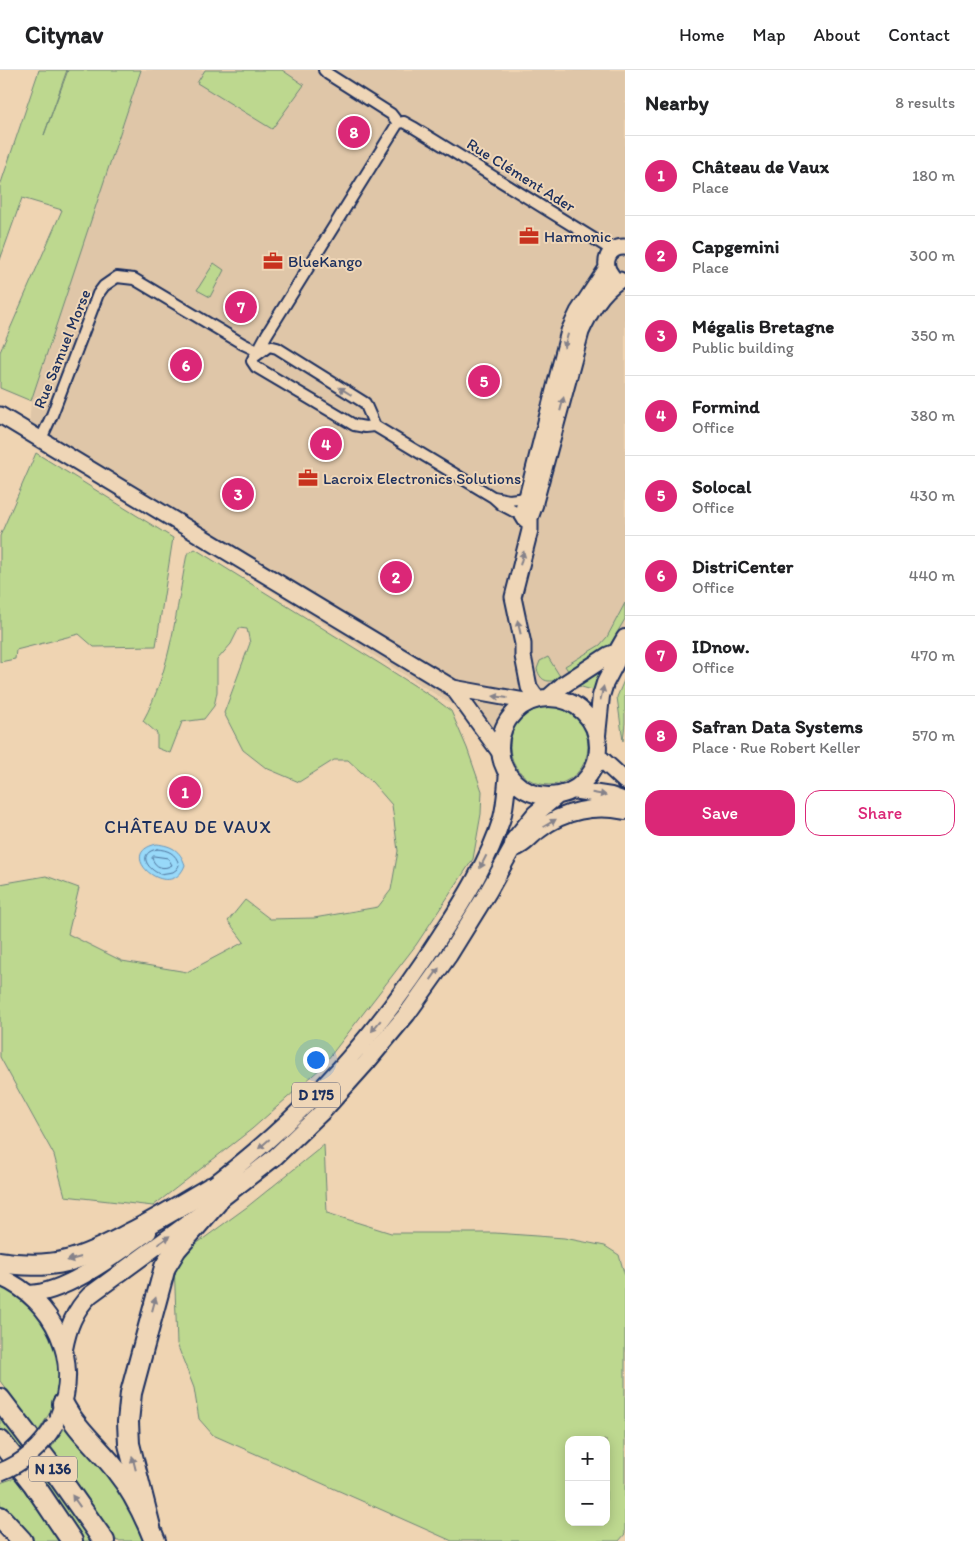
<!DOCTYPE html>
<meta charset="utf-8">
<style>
body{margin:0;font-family:Itim,sans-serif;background:#f6f6f6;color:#202124}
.controls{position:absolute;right:15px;bottom:15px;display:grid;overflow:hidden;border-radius:10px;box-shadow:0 2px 12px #0003}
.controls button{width:45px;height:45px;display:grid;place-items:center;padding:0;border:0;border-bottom:1px solid #e0e0e0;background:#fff;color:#202124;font:25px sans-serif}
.you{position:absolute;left:315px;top:989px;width:18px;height:18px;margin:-12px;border:4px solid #fff;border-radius:50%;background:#1a73e8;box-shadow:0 0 0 8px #1a73e833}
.badge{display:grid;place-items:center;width:32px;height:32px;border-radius:50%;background:#db2777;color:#fff;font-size:16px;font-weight:700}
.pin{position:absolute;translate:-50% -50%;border:2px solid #fff;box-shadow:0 1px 5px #0006}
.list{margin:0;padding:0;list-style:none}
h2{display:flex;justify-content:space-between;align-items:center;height:65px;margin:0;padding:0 20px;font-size:21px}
h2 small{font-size:16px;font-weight:400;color:#757577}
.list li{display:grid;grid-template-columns:32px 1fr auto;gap:15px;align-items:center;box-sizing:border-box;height:80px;padding:0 20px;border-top:1px solid #e0e0e0}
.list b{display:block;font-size:19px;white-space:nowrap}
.list p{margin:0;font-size:16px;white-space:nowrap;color:#757577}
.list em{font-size:16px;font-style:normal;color:#757577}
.actions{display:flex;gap:10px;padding:15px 20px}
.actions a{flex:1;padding:11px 0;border:1px solid #db2777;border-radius:15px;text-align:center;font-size:18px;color:#db2777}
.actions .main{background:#db2777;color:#fff}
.map{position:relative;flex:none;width:625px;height:1471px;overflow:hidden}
header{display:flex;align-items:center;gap:30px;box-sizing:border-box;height:70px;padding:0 25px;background:#fff;border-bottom:1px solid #e0e0e0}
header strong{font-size:24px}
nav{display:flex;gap:28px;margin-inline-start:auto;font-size:18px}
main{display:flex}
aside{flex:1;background:#fff}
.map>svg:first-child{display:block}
</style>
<header>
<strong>Citynav</strong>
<nav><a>Home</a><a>Map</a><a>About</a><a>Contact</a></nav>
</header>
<main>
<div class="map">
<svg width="625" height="1471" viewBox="0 0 625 1471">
<rect width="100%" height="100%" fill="#efd4b2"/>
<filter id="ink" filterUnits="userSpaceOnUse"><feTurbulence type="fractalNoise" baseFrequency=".02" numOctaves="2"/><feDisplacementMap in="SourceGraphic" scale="10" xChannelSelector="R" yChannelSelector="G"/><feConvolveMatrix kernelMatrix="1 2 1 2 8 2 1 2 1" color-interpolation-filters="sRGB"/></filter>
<g filter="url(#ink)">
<!-- built -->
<path fill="#dfc6a8" d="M 141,0 L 625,0 L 625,596 L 612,600 L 557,630 L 532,631 L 518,639 L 502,666 L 71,395 L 28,370 L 31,331 Z"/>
<!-- green -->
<path fill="#bdd88f" stroke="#6c8476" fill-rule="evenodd" d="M 39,0 L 67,0 L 44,65 L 68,0 L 141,0 L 31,331 L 0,318 L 0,282 L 62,140 L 22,128 L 0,190 L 0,116 Z
M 205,0 L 282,0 L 304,15 L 272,59 L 197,13 Z
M 214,193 L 224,200 L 210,227 L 197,220 Z
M 36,383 L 173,468 L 156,576 L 94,577 L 79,564 L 16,580 L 15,589 L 0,592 L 0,466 Z
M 195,479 L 382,595 L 434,628 L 451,641 L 467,678 L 482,721 L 481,744 L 473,789 L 416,875 L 321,998 L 252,1059 L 153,1136 L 65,1126 L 54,1085 L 0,987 L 0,814 L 46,806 L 79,818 L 68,864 L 122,891 L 187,902 L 244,872 L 228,851 L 245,830 L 270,849 L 314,848 L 378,837 L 391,820 L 398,781 L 392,735 L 372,712 L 348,690 L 334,690 L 299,712 L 266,698 L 243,680 L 224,643 L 250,573 L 247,559 L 239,558 L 231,574 L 217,590 L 217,622 L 214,636 L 204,649 L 182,652 L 170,683 L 157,678 L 157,663 L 143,651 C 171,600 176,540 187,484 Z
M 625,533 L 625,549 L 611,573 L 604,581 L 569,602 L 565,596 L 600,575 L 607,567 Z
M 548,587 L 561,608 C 550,613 541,613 537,599 L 540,591 Z
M 604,599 L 596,621 L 578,616 L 577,614 Z
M 625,608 L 625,653 L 623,671 L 617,627 Z
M510 676a39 39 0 1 1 78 0a39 39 0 1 1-78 0Z
M 324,1075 L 327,1143 L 391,1163 L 495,1163 L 564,1168 L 605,1176 L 619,1185 L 625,1206 L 625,1464 L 619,1471 L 452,1471 L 213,1365 L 199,1349 L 194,1318 L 177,1274 L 174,1190 L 247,1137 ZM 569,1370 L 606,1370 L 606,1452 L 569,1452 Z
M 0,1216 C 7,1219 15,1222 21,1227 C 26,1230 30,1236 34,1241 C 60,1269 63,1305 54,1340 L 52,1339 L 38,1362 L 0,1311 Z
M 0,1341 L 26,1375 L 18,1382 L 0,1358 Z
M 67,1357 L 113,1407 L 150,1471 L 117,1471 L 70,1403 L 51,1378 L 64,1359 Z
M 39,1391 L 95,1471 L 82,1471 L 30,1398 Z
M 15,1408 L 60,1471 L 32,1471 L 0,1435 L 0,1413 Z"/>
<!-- water -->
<path fill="#98d9f9" stroke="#6695bb" d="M 157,774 C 172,776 180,780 185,795 C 171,834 112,783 157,774 Z"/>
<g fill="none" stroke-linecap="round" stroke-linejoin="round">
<!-- shore -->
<path stroke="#4d739c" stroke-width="1" d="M 157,779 C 168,780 176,783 179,795 L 177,799 L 173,802 L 160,804 C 147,799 137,783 157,779 Z
M 154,786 L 168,788 L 172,795 C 164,800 155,798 152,788 Z"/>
<defs>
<path id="street" d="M 324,0 L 328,4 L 391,44 L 398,53
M 260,282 L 261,275 L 267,264 L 398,53 L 404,52 L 413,57 L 612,180
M 375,356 L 365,357 L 354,355 L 256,297 L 252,291 L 254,287 L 269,276 L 277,278 L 365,333 L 375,356 L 493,427 L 502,435 L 523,446
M 41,369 L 52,345 L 98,224 L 104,216 L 117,207 L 134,209 L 243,274 L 260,282
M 494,427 L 509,430 L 526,428"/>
<path id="secondary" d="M 612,206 C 601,194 608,176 625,177
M 0,345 L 453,618 L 530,632
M 527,427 L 569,261 L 578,242 L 607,198
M 535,432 L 581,262 C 590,242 601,222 620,210
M 530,448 L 525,449 L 522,444 L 526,428 L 530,426 L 535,430 L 535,434 L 530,448 L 530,460 L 513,527 L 523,574 L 523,586 L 529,617 L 537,629
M 453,618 L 501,684"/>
<path id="primary" d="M 548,628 L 563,615 L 609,585 L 617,582
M500 677a49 49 0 1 1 98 0a49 49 0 1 1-98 0Z
M 597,665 L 601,626 L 605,613 L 616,592 L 617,582 L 625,568
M 597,685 L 625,711
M 572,720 L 611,726 L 625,731
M 515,778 C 525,775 530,766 539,760 C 564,740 595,735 625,741
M 200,1125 C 297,1054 377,966 441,865 C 465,829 489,790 502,748 C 506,733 506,718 508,703
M 0,1207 C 54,1230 82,1290 59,1345
M 29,1224 C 66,1223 118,1183 148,1162
M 64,1279 C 68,1258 74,1241 90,1225 L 217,1132 L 275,1087 L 324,1040 L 367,992 L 407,944 L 449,885 L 488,822 L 512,779 L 514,770 L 535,744 L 558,725"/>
<path id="highway" d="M 0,1192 C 54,1201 83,1189 129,1164 C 157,1150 183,1134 210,1118
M 0,1329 L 54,1400 L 104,1471
M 63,1334 C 76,1359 99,1378 116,1400 C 133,1421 145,1446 155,1471
M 0,1371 L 33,1413 L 72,1471
M 0,1447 L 22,1471
M 150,1457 L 129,1374 L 128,1352 L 131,1323 L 165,1197 L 176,1179 L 217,1132"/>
</defs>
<!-- street casing -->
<use href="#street" stroke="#1b2f5e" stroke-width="14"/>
<!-- secondary casing -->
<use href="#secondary" stroke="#1b2f5e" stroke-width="19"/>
<!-- primary casing -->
<use href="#primary" stroke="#1b2f5e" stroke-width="20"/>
<!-- highway casing -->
<use href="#highway" stroke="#1b2f5e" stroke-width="24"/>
<!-- street -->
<use href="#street" stroke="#efd6b7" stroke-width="10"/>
<!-- secondary -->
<use href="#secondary" stroke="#efd6b7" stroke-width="15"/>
<!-- primary -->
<use href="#primary" stroke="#efd6b7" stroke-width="16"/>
<!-- highway -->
<use href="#highway" stroke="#efd6b7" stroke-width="20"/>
<defs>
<path id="primary-bridge" d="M 0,1402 C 24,1393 42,1376 55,1354"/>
</defs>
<!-- primary-bridge casing -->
<use href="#primary-bridge" stroke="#1b2f5e" stroke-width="20" stroke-linecap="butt"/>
<!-- primary-bridge -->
<use href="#primary-bridge" stroke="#efd6b7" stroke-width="16"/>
</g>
<!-- one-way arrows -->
<defs><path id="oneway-solid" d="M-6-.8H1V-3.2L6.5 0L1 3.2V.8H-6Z" transform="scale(1.25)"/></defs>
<g fill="#85828a">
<use href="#oneway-solid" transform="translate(566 271) rotate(106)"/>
<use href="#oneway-solid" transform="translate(345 321) rotate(-148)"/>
<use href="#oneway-solid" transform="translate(562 334) rotate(-76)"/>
<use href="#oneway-solid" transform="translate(522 488) rotate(-75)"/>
<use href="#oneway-solid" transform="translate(519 557) rotate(-103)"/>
<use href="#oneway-solid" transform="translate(602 623) rotate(-77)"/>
<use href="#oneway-solid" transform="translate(500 627) rotate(-173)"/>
<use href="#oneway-solid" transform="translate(599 724) rotate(9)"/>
<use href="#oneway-solid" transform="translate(550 753) rotate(-31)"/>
<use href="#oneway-solid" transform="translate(483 792) rotate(117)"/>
<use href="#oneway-solid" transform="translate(435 904) rotate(-55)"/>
<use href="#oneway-solid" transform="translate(376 956) rotate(129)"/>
<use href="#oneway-solid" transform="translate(264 1074) rotate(139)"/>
<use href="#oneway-solid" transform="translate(164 1170) rotate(-36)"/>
<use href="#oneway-solid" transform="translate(74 1189) rotate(165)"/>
<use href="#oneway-solid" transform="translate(154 1234) rotate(-75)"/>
<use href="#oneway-solid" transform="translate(134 1393) rotate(-104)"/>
<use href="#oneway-solid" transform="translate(76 1431) rotate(-125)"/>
</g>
</g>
<!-- icons -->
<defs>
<symbol id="office-bare" viewBox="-9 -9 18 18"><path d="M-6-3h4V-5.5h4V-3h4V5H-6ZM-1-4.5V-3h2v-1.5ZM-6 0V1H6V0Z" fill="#c8321e" stroke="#efd6b7" stroke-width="2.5" paint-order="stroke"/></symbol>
</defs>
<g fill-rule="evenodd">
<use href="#office-bare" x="515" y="152" width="28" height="28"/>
<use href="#office-bare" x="259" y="177" width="28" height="28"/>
<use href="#office-bare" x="294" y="394" width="28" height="28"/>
</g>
<g text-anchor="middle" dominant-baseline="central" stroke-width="4" stroke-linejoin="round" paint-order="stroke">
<!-- shield labels -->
<g fill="#efd6b7" stroke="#5b6179" stroke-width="1">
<rect x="292" y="1012.5" width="48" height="25" rx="4"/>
<rect x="29" y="1386.5" width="48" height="25" rx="4"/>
</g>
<g font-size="15" font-weight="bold" fill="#1b2f5e">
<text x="316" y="1025">D 175</text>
<text x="53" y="1399">N 136</text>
</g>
<!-- street labels -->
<g font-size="16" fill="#1b2f5e" stroke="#efd6b7">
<text transform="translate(521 105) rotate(32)">Rue Clément Ader</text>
<text transform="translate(62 279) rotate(-68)">Rue Samuel Morse</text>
</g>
<!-- poi labels -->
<g font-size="16" fill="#1b2f5e" stroke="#efd6b7" text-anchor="start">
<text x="544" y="166">Harmonic</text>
<text x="288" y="191">BlueKango</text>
<text x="323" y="408">Lacroix Electronics Solutions</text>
</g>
<!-- neighbourhood labels -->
<g font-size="18" letter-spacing="1" fill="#1b2f5e" stroke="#efd6b7">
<text x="188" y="757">CHÂTEAU DE VAUX</text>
</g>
</g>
</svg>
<div class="controls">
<button>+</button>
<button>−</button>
</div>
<div class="you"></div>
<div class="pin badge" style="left:185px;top:722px">1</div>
<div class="pin badge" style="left:396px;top:507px">2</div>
<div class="pin badge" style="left:238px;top:424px">3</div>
<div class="pin badge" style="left:326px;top:374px">4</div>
<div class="pin badge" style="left:484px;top:311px">5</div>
<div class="pin badge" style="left:186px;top:295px">6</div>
<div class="pin badge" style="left:241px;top:237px">7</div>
<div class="pin badge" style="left:354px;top:62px">8</div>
</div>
<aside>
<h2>Nearby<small>8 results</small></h2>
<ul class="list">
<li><span class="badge">1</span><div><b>Château de Vaux</b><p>Place</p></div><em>180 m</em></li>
<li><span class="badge">2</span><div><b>Capgemini</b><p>Place</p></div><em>300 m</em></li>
<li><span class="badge">3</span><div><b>Mégalis Bretagne</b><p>Public building</p></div><em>350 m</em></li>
<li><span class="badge">4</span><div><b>Formind</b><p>Office</p></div><em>380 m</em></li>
<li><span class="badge">5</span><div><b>Solocal</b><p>Office</p></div><em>430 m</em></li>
<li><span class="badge">6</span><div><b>DistriCenter</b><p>Office</p></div><em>440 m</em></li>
<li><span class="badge">7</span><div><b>IDnow.</b><p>Office</p></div><em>470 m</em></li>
<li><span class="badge">8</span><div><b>Safran Data Systems</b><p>Place · Rue Robert Keller</p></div><em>570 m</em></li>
</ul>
<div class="actions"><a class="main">Save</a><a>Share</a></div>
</aside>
</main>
